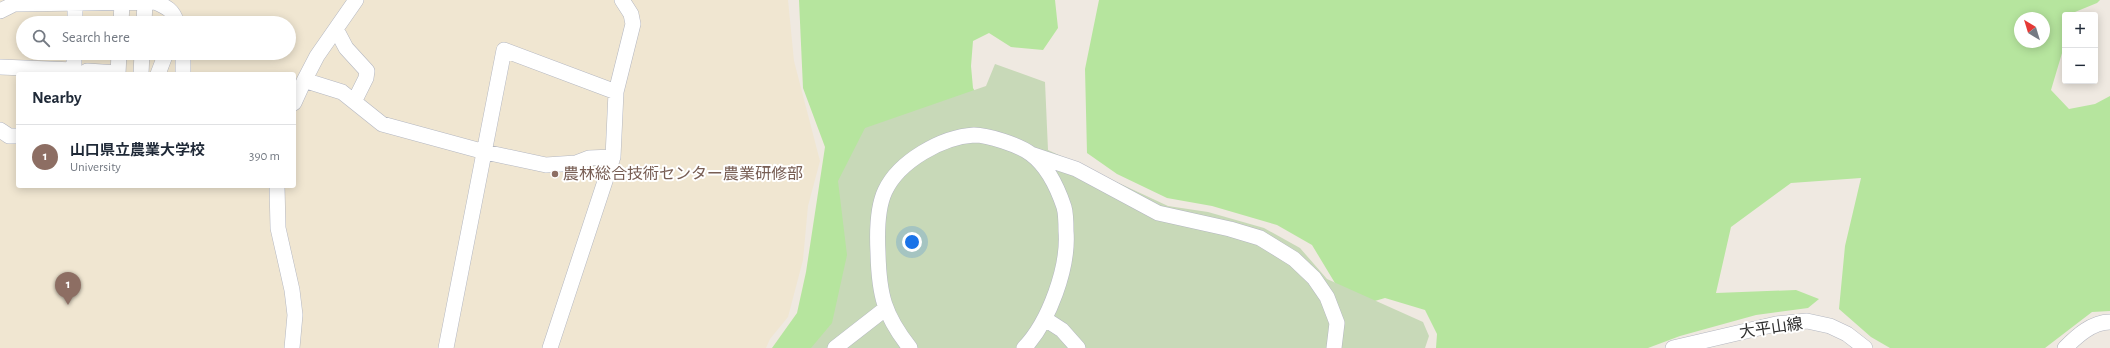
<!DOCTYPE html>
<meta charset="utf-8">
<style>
body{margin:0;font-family:"Alegreya Sans","Noto Sans JP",sans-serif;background:#f2f2f3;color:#1f2937}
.controls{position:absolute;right:12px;top:12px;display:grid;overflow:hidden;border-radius:4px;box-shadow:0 2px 10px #0003}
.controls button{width:36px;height:36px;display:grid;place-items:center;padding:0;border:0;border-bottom:1px solid #e0e1e3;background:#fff;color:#1f2937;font:20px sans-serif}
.compass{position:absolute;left:2014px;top:12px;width:36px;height:36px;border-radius:50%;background:#fff;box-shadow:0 2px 10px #0003;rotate:322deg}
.you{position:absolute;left:912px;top:242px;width:14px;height:14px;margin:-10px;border:3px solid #fff;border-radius:50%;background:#1a73e8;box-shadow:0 0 0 6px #1a73e833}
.badge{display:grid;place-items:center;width:26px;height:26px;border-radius:50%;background:#0f766e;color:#fff;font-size:13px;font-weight:700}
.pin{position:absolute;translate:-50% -33px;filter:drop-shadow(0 1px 2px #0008)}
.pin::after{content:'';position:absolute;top:21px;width:14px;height:12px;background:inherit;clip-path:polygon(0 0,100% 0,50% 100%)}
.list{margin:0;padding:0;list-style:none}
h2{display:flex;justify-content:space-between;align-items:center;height:52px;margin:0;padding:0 16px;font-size:17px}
h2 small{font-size:13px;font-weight:400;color:#747a83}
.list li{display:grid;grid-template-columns:26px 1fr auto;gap:12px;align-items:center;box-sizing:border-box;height:64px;padding:0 16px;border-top:1px solid #e0e1e3}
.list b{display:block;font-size:15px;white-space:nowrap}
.list p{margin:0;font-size:13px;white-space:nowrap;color:#747a83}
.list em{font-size:13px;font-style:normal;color:#747a83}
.icon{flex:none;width:22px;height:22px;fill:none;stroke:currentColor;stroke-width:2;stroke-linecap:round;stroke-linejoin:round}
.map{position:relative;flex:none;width:2110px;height:348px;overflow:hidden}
.search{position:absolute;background:#fff;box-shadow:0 2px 10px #0003;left:16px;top:16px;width:280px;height:44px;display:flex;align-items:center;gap:10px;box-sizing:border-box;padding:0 14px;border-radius:22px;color:#747a83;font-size:15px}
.panel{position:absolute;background:#fff;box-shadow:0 2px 10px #0003;left:16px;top:72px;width:280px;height:116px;border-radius:4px}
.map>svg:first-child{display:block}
</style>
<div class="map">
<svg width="2110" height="348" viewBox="0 0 2110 348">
<rect width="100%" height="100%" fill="#efe9e1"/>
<!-- education -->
<path fill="#f0e6d1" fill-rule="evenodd" d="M 0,0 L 788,0 L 794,61 L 820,161 L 808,206 L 803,260 L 788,317 L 770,339 L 766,348 L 0,348 ZM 23,23 L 289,23 L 289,53 L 23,53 ZM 18,74 L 294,74 L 294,186 L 18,186 Z"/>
<!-- green -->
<path fill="#b6e59e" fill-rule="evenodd" d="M 799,0 L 1055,0 L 1058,28 L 1043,50 L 1011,47 L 989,33 L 973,41 L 971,66 L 973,88 L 985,109 L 861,284 L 819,348 L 772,348 L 797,313 L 806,272 L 825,147 L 803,88 Z
M 1099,0 L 2100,0 L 2097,3 L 2075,12 L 2074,15 L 2065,15 L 2065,43 L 2051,90 L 2069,109 L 2095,104 L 2110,96 L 2110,311 L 2092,312 L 2045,348 L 1890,348 L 1871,337 L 1839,309 L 1845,246 L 1861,178 L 1791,183 L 1731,227 L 1716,293 L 1796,290 L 1819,299 L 1808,308 L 1756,315 L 1680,336 L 1648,348 L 1436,348 L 1437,334 L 1425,310 L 1385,298 L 1361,305 L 1341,293 L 1312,245 L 1277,225 L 1212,206 L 1167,198 L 1117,174 L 1087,153 L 1085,69 ZM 2020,18 L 2044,18 L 2044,42 L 2020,42 Z"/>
<!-- cemetery -->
<path fill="#c8d9b8" d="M 995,64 L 1045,82 L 1048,150 L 1168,206 L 1208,212 L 1264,228 L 1300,248 L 1327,279 L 1423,322 L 1429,336 L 1425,348 L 811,348 L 832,323 L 847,255 L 838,181 L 865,128 L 986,86 Z"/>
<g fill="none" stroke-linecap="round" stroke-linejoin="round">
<defs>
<path id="minor" d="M 0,11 L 14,4 L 155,2 C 167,7 173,10 177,23
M 75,23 L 75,3
M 121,23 L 122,3
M 144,23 L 145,2
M 336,29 L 346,48 L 367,71 L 366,78 L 355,100
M 183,53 L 183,74
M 0,67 L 74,70
M 87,71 L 118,73
M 74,74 L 74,53
M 118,74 L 119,53
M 141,74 L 142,53
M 158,74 L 166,53
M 304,81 L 317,56 L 356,0
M 294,103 L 304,81 L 310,82 L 342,92 L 382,124 L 485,152 L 546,165 L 576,163 L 589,158 L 613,157
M 0,130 L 9,136 L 18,136
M 1031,154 L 1076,169 L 1158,213 L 1230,229 L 1260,238 L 1294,259 L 1314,278 L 1327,297 L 1337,323 L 1334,348
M 277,186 L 278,228 L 292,290 L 295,315 L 292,348
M 1045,319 L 1062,330 L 1078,348
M 446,348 L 504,50 L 616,92
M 550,348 L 613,157 L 616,92 L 633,24 L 631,14 L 622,0
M 835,348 L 885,309
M 910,348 C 884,315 879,295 878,253 C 877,234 877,208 885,191 C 899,161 942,137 974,135 C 988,135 1019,145 1031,154 C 1047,166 1058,189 1064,207 C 1066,214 1066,224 1066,231 C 1069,267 1049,322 1024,348
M 1673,348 L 1776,324 L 1807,321 L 1830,326 L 1847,334 L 1865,348
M 2065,348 C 2077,336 2092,322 2110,322"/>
</defs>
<!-- minor casing -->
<use href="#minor" stroke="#b4b7c1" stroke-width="16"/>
<!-- minor -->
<use href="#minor" stroke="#fff" stroke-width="15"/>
</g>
<!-- markers -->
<circle fill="#8d6e63" stroke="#fff" stroke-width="1.5" cx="555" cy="174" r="4"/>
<g text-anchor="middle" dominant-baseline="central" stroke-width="4" stroke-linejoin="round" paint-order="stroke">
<!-- education labels -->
<g font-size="16" fill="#785e54" stroke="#fff" text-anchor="start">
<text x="563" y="174">農林総合技術センター農業研修部</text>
</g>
<!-- street labels -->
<g font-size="16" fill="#2e2e2e" stroke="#fff">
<text transform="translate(1771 328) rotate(-8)">大平山線</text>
</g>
</g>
</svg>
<div class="controls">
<button>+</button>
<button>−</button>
</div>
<svg class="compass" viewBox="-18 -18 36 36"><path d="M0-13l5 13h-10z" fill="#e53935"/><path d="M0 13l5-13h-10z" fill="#747a83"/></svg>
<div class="you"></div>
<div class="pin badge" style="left:68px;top:305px;background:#8d6e63">1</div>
<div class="search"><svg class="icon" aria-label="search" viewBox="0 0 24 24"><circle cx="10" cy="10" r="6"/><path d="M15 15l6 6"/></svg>Search here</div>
<section class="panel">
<h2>Nearby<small></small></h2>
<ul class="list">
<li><span class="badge" style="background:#8d6e63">1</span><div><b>山口県立農業大学校</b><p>University</p></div><em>390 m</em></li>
</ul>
</section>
</div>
